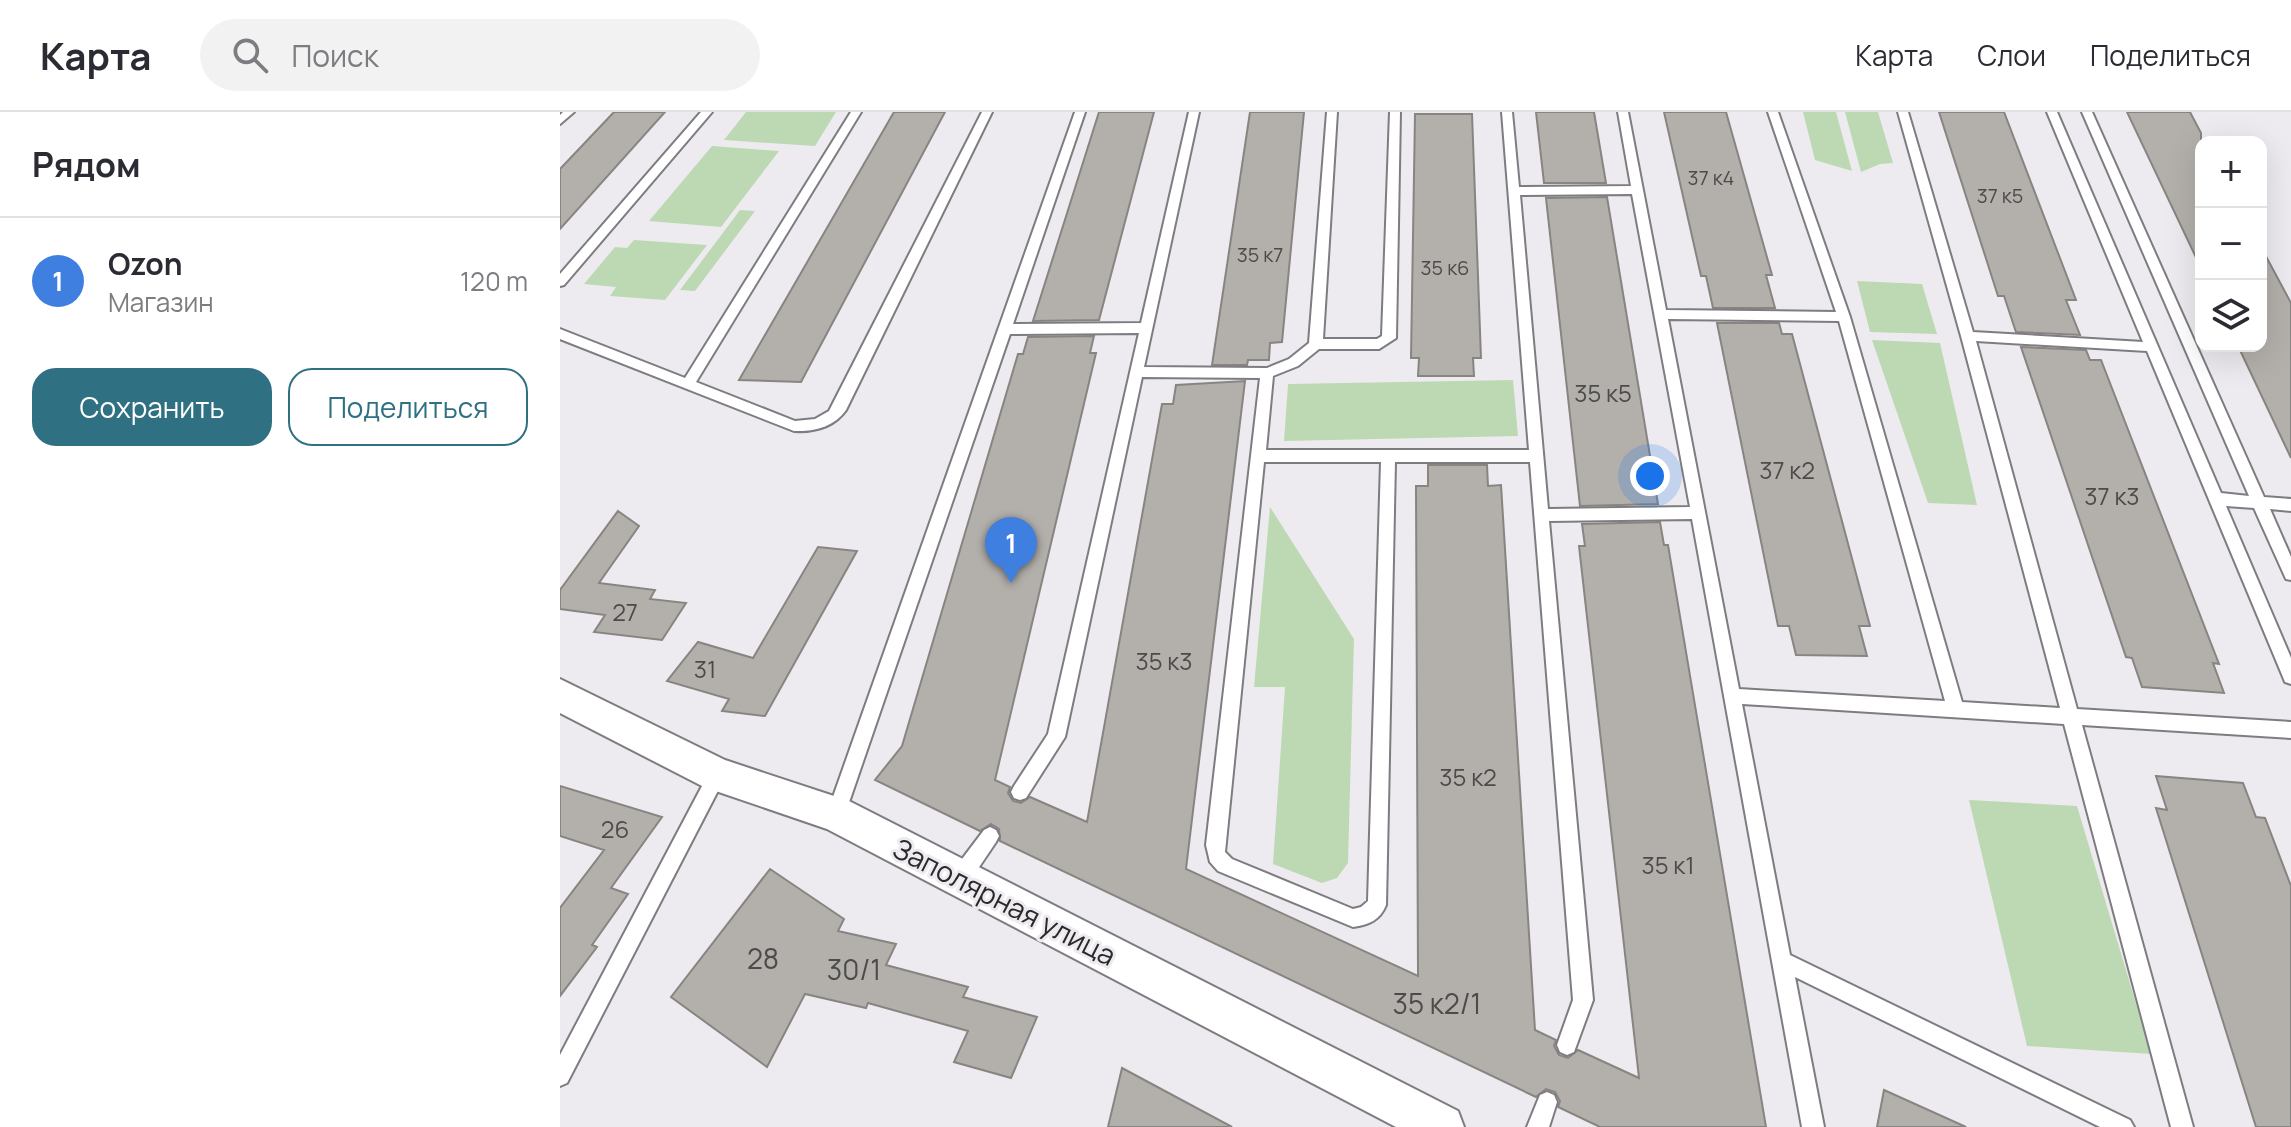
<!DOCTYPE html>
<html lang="ru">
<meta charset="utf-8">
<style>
body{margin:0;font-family:Manrope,sans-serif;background:#f2f2f3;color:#2b2b33}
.controls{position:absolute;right:24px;top:24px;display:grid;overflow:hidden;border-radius:16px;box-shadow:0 8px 32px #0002}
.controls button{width:72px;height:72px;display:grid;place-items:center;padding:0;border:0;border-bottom:2px solid #e1e1e2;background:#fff;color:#2b2b33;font:40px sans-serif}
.you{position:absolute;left:1090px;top:364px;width:28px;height:28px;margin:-20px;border:6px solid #fff;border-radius:50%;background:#1a73e8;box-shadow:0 0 0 12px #1a73e833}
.badge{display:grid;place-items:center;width:52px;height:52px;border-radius:50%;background:#2f7183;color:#fff;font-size:26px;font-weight:700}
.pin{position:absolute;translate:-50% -66px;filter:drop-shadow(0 2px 4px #0008)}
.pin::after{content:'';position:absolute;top:42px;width:28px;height:24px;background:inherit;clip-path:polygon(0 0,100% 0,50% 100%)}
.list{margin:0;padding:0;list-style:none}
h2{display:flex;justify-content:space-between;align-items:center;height:104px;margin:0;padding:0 32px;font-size:34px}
h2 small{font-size:26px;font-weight:400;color:#7c7c81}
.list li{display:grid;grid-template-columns:52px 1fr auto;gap:24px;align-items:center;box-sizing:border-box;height:128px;padding:0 32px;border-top:2px solid #e1e1e2}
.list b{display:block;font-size:30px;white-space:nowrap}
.list p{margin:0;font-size:26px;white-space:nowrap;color:#7c7c81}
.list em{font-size:26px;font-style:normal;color:#7c7c81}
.actions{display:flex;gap:16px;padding:24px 32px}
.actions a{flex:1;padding:18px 0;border:2px solid #2f7183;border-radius:24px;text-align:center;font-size:28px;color:#2f7183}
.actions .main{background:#2f7183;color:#fff}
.icon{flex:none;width:44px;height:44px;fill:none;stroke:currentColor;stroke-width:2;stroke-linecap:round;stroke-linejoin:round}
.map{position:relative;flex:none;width:1731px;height:1015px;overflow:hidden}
header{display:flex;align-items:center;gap:48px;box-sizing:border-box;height:112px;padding:0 40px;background:#fff;border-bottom:2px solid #e1e1e2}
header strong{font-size:38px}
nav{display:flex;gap:44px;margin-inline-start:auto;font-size:28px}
.search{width:560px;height:72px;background:#f2f2f3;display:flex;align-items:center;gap:20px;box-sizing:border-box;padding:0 28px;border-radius:44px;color:#7c7c81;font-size:30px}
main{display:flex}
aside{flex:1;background:#fff}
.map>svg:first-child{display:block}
</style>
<header>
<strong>Карта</strong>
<div class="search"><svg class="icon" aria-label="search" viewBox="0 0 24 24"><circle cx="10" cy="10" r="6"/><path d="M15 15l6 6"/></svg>Поиск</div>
<nav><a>Карта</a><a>Слои</a><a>Поделиться</a></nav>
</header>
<main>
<aside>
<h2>Рядом<small></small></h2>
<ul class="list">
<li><span class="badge" style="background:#3f7fe0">1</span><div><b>Ozon</b><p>Магазин</p></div><em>120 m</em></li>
</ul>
<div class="actions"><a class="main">Сохранить</a><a>Поделиться</a></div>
</aside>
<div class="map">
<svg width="1731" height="1015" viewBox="0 0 1731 1015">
<rect width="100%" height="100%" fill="#eeebf0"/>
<!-- green -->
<path fill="#bcd9b3" d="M 186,0 L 276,0 L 255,34 L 164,28 Z
M 1243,0 L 1276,0 L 1292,59 L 1255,48 Z
M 1285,0 L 1318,0 L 1333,51 L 1320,52 L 1301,60 Z
M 152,34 L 219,39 L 161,115 L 89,109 Z
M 180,98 L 195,99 L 135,179 L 120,178 Z
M 74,128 L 147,133 L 105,188 L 50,184 L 56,175 L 24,172 L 55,135 L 67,136 Z
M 1297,169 L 1362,172 L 1377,222 L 1310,220 Z
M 1312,228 L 1380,231 L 1417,393 L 1368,391 Z
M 953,268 L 958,324 L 724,329 L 728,272 Z
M 710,395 L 794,527 L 788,751 L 777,766 L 762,771 L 713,752 L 725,575 L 694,575 Z
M 1409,688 L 1517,694 L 1591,942 L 1467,934 Z"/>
<!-- building -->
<path fill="#b3b0ac" stroke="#878581" stroke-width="2" d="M 54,0 L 105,0 L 0,117 L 0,57 Z
M 334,0 L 385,0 L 241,270 L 179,268 Z
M 539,0 L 594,0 L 539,208 L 473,209 Z
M 690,0 L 744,0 L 722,230 L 710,231 L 709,248 L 688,248 L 687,253 L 652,253 Z
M 976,0 L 1034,0 L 1046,71 L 984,71 Z
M 1104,0 L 1166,0 L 1212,163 L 1206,163 L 1215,196 L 1153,196 L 1146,164 L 1141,164 Z
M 1379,0 L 1444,0 L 1516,188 L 1506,188 L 1520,223 L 1456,220 L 1444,184 L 1438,184 Z
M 1567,0 L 1630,0 L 1641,21 L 1641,156 Z
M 855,2 L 912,2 L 921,246 L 913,246 L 914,264 L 858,264 L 859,246 L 851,246 Z
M 1047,85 L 1098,392 L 1020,394 L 986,86 Z
M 1701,135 L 1731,191 L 1731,346 L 1678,234 L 1701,234 Z
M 1157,211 L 1219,211 L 1222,222 L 1232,222 L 1310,514 L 1299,514 L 1307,544 L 1236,543 L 1229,514 L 1218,514 Z
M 534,224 L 530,241 L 536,241 L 435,668 L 450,675 L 448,681 L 453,689 L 461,691 L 470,685 L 527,710 L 602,292 L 613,292 L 616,273 L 685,269 L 626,757 L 858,864 L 856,374 L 868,374 L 868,353 L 927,353 L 928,374 L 941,373 L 975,918 L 996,928 L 994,934 L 999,943 L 1008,946 L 1018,938 L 1079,966 L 1019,434 L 1025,434 L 1022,412 L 1100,410 L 1104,433 L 1108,433 L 1206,1015 L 1040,1015 L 998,995 L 1000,989 L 995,980 L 986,977 L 976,985 L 440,729 L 439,717 L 431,712 L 420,719 L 315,668 L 342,634 L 458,242 L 463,242 L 468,225 Z
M 1461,235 L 1526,238 L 1530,248 L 1541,248 L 1659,552 L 1653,551 L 1664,581 L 1582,575 L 1572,546 L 1566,545 Z
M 58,399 L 79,414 L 39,471 L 95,478 L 90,487 L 126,491 L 102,528 L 34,520 L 45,503 L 0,497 L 0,478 Z
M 258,435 L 297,439 L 205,604 L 162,599 L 169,587 L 107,569 L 138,530 L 193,546 Z
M 1596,664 L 1683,671 L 1696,705 L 1705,706 L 1731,774 L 1731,1015 L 1696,1015 L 1596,696 L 1607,698 Z
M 0,674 L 102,705 L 51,776 L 68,782 L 32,833 L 37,835 L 0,884 L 0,796 L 44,738 L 0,724 Z
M 210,757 L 284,807 L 278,819 L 336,832 L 326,853 L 408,875 L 403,885 L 477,905 L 451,966 L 394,950 L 408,919 L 308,891 L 306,896 L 245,882 L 207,955 L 111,885 Z
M 562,956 L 672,1015 L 548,1015 Z
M 1324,978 L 1406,1015 L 1317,1015 Z"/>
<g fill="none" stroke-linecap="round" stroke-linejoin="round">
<defs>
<path id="lane" d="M 3,0 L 14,0 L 0,12 L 0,3 Z
M 141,0 L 152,0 L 4,173 L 0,174 L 0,162 Z
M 291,0 L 301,0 L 136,270 L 235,309 L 255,307 L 269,299 L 422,0 L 432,0 L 286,298 C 274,315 254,320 234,319 L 0,227 L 0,217 L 125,266 Z
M 515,0 L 525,0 L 453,212 L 581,211 L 629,0 L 639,0 L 584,255 L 707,256 L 729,247 L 749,231 L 767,0 L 777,0 L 763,227 L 817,227 L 822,224 L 830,0 L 840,0 L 836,226 L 819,237 L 759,237 L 738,254 L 713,264 L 706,338 L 969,338 L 942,0 L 952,0 L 959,75 L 1071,74 L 1058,0 L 1068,0 L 1106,198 L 1276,200 L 1208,0 L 1218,0 L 1290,205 L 1402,590 L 1500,596 L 1401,224 L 1338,0 L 1348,0 L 1413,220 L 1583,230 L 1487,0 L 1497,0 L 1661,381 L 1689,384 L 1522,0 L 1532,0 L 1704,385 L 1731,387 L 1731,399 L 1710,397 L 1731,445 L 1731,468 L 1726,467 L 1694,396 L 1666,394 L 1731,546 L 1731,572 L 1725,570 L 1723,565 L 1587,239 L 1416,229 L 1517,597 L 1731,610 L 1731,626 L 1522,613 L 1633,1015 L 1611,1015 L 1504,612 L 1182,592 L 1230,843 L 1570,1008 L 1574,1015 L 1540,1015 L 1235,865 L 1264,1015 L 1242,1015 L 1132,407 L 989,409 L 1033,888 L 1014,940 L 1007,943 L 1000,940 L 997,933 L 1013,888 L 970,350 L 835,350 L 826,793 C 820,808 809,813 793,815 L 658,759 L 650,750 L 646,733 L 700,266 L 582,265 L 505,625 L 466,686 L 460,688 L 454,686 L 451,680 L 454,674 L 488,622 L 579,221 L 450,222 L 285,702 L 282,708 L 276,711 L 270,708 L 267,702 ZM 1072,82 L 1130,395 L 988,397 L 960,83 ZM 1108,207 L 1279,209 L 1385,589 L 1179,577 ZM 704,350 L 821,350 L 808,789 L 801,795 L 793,797 L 672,747 L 665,740 Z
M 157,655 L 163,657 L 166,663 L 163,669 L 7,971 L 0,974 L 0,943 L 151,657 Z
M 430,715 L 436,718 L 439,724 L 436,730 L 407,773 L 400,775 L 393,773 L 391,766 L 393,759 L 424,718 Z
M 987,980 L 994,983 L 997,990 L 989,1015 L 967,1015 L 980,983 Z"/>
<path id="street" d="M 0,567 L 165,648 L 289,689 L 898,999 L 904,1015 L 836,1015 L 267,717 L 144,675 L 0,601 Z"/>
</defs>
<!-- lane casing -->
<use href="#lane" stroke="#7e7c80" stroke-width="4"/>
<!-- street casing -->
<use href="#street" stroke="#7e7c80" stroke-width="4"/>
<!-- lane -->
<use href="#lane" fill="#fff" fill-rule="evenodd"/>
<!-- street -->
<use href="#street" fill="#fff" fill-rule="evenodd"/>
</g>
<g text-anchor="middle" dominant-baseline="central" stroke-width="6" stroke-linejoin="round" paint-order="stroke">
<!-- far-number labels -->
<g font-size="20" fill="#4c4b4b">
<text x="1151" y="65">37 к4</text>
<text x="1440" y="83">37 к5</text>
<text x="700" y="142">35 к7</text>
<text x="885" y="155">35 к6</text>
</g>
<!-- number labels -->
<g font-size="24" fill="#4c4b4b">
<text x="1043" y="280">35 к5</text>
<text x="1227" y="357">37 к2</text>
<text x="1552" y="383">37 к3</text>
<text x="65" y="499">27</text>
<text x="604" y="548">35 к3</text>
<text x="145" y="556">31</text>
<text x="908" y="664">35 к2</text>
<text x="55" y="716">26</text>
<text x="1108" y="752">35 к1</text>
</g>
<!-- street labels -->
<g font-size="28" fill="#2a292b" stroke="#eeebf0">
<text transform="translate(445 789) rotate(27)">Заполярная улица</text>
</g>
<!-- near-number labels -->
<g font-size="28" fill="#4c4b4b">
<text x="203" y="846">28</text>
<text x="294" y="857">30/1</text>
<text x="877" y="891">35 к2/1</text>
</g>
</g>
</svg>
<div class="controls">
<button>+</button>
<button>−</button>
<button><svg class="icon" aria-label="layers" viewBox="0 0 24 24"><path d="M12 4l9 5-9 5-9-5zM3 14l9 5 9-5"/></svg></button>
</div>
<div class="you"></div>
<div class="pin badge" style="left:451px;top:471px;background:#3f7fe0">1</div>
</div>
</main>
